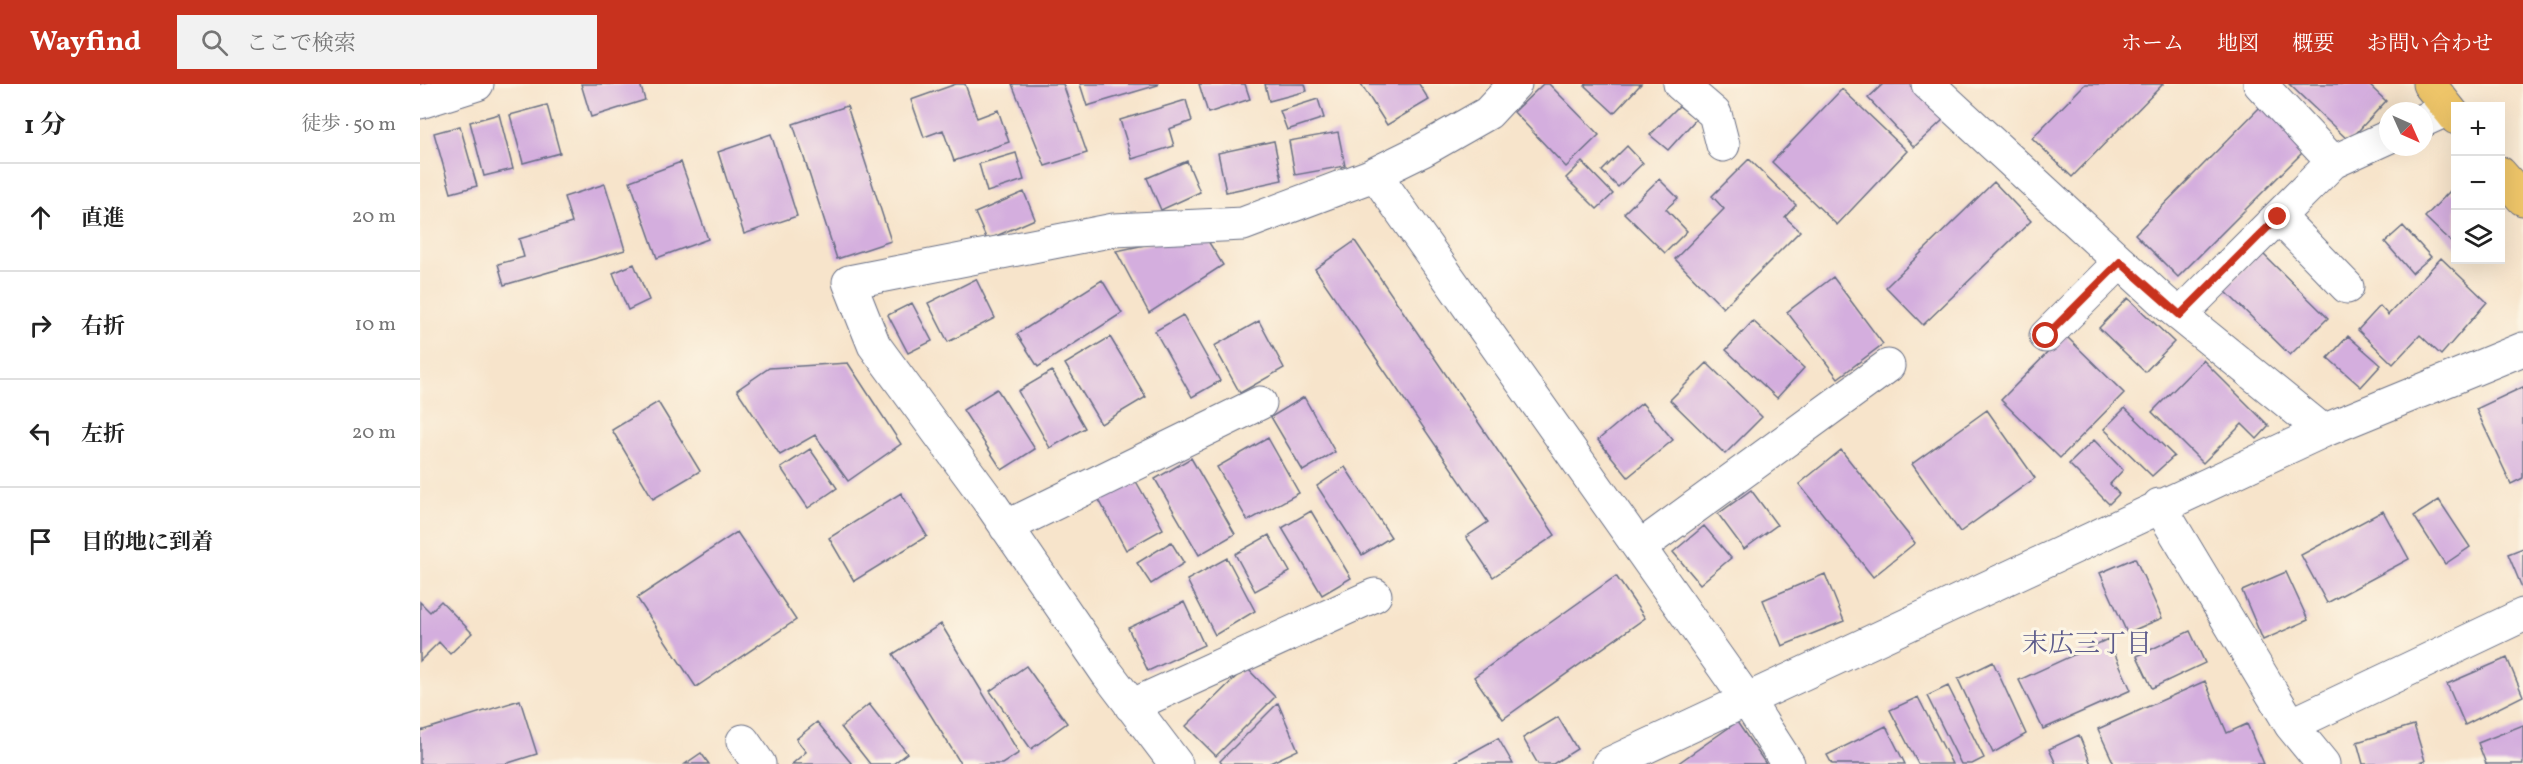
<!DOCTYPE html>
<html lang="ja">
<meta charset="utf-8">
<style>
body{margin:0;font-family:Vollkorn,"Noto Serif JP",serif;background:#f2f2f2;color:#222}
.controls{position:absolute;right:18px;top:18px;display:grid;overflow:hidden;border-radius:0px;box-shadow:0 6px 24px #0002}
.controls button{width:54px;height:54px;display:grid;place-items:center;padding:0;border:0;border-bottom:2px solid #e0e0e0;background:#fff;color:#222;font:30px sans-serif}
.compass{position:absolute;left:1959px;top:18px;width:54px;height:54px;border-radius:50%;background:#fff;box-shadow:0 6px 24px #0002;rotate:135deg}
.stop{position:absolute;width:18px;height:18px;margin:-14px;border:4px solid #c8321e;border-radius:50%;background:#fff}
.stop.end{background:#c8321e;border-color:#fff;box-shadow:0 2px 6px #0008}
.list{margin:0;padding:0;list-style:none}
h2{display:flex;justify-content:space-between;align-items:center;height:78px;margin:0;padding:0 24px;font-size:26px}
h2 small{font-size:20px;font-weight:400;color:#767676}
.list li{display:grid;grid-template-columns:39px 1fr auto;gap:18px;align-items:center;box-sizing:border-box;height:108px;padding:0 24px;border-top:2px solid #e0e0e0}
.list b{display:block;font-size:22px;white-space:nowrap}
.list em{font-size:20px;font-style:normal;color:#767676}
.icon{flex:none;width:33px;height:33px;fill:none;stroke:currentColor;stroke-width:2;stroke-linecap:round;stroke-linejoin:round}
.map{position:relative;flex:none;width:2103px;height:680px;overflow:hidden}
header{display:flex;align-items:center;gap:36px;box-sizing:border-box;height:84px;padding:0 30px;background:#c8321e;color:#fff}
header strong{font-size:28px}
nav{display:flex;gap:33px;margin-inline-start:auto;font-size:21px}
.search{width:420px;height:54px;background:#f2f2f2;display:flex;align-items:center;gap:15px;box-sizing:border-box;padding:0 21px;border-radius:0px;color:#767676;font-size:22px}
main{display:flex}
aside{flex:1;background:#fff}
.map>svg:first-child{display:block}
</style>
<header>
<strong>Wayfind</strong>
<div class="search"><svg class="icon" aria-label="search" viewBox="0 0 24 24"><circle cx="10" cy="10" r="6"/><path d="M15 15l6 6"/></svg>ここで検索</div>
<nav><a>ホーム</a><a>地図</a><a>概要</a><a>お問い合わせ</a></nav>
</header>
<main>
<aside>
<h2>1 分<small>徒歩 · 50 m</small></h2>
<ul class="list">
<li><svg class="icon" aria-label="ahead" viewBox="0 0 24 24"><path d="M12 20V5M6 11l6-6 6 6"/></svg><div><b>直進</b></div><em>20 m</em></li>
<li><svg class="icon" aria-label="right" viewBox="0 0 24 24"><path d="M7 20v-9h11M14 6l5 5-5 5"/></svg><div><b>右折</b></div><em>10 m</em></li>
<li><svg class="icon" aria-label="left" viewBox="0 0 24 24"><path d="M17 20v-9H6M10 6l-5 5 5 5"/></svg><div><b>左折</b></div><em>20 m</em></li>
<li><svg class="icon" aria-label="arrive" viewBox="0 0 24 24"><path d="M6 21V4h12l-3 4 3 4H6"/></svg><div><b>目的地に到着</b></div></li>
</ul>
</aside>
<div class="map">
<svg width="2103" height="680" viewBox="0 0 2103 680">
<rect width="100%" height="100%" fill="#fcf5e5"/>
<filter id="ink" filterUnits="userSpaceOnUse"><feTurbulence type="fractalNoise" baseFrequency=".0167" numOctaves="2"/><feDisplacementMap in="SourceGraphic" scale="12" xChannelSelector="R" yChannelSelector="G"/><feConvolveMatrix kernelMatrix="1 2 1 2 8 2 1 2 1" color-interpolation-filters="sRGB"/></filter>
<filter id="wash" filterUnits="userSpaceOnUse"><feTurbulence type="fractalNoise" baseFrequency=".008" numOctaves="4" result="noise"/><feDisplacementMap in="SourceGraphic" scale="24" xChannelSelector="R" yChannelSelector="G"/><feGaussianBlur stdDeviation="1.35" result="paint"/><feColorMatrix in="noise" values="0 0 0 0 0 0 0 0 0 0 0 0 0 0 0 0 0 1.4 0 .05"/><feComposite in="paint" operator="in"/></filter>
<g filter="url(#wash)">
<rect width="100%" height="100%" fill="#f7e4cb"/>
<g id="blocks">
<!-- building -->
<path fill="#d4aede" d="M 161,0 L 220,0 L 225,16 L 171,33 Z
M 536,0 L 545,0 L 557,34 L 578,26 L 589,58 L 534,77 L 523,46 L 504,53 L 491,16 Z
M 592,0 L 643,0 L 667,69 L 625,82 Z
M 660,0 L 738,0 L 738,1 L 667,22 Z
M 779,0 L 825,0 L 830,15 L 788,29 Z
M 845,0 L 885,0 L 887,7 L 849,17 Z
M 941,0 L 999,0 L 1009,16 L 967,41 Z
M 1123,0 L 1129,0 L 1179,51 L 1146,83 L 1094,28 Z
M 1166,0 L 1221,0 L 1194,29 L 1165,2 Z
M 1463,0 L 1491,0 L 1524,35 L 1494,63 L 1448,14 Z
M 1665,0 L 1743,0 L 1652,93 L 1612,54 Z
M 1869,0 L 1948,0 L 1966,17 L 1929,57 Z
M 1422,5 L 1487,67 L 1417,141 L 1352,78 Z
M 898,15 L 904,34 L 867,46 L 860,27 Z
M 766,16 L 772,37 L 749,45 L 754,62 L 712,75 L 700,36 Z
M 1844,19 L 1888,63 L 1758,193 L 1715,150 Z
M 127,21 L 140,69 L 103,79 L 90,31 Z
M 427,22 L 471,157 L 417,175 L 373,40 Z
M 1259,22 L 1276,35 L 1248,66 L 1230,51 Z
M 79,30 L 93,85 L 64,92 L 50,38 Z
M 40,42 L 57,102 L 31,109 L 14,49 Z
M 918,48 L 925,82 L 875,91 L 869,57 Z
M 351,50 L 377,132 L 324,150 L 298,68 Z
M 854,57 L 862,96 L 806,108 L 798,69 Z
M 1207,62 L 1223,79 L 1198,103 L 1182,87 Z
M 596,69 L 604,96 L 567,108 L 559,80 Z
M 1329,75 L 1376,121 L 1365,133 L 1380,147 L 1303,224 L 1255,175 L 1304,125 L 1292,112 Z
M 767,77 L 780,108 L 741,126 L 727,94 Z
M 261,78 L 288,155 L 237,174 L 210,97 Z
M 1162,78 L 1193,110 L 1177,125 L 1146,94 Z
M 1239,95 L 1258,114 L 1246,125 L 1267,147 L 1245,169 L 1204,129 Z
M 1574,98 L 1611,137 L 1503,241 L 1466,203 Z
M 185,100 L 205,166 L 84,201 L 78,180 L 104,173 L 99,155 L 152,139 L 144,113 Z
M 2030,107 L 2036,112 L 2036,163 L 2005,133 Z
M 604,108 L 615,135 L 567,156 L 555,129 Z
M 1983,142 L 2011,173 L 1992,189 L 1965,158 Z
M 783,149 L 803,181 L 729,229 L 696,167 Z
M 935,157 L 1135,451 L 1073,493 L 1046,453 L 1068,438 L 895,185 Z
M 1841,168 L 1908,234 L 1870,271 L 1804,206 Z
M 2021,174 L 2067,218 L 2021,271 L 2000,251 L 1973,280 L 1938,246 L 1960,222 L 1968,231 Z
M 214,180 L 229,216 L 208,226 L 193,189 Z
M 1413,193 L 1463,260 L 1418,294 L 1367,228 Z
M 556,195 L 575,234 L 528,258 L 508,219 Z
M 682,196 L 702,229 L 618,283 L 597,250 Z
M 1708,214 L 1754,258 L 1725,288 L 1679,244 Z
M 492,219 L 512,257 L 488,269 L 468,231 Z
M 763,231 L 800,297 L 772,313 L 735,247 Z
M 839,237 L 864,284 L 820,309 L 794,262 Z
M 1333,237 L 1384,284 L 1357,314 L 1306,266 Z
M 1645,251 L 1704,309 L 1640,374 L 1581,316 Z
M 1928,252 L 1961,281 L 1941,303 L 1908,274 Z
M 690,253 L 726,313 L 681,340 L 645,280 Z
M 1783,276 L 1849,342 L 1837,355 L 1822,340 L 1783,379 L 1732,328 Z
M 428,279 L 481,360 L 428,397 L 395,351 L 360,371 L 317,306 L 349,284 Z
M 1287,279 L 1342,333 L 1305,370 L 1250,316 Z
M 632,287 L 665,344 L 630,364 L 598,307 Z
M 2103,303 L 2103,394 L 2091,400 L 2056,325 Z
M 577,305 L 615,365 L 582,386 L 543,326 Z
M 884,313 L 915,368 L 883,387 L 851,333 Z
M 238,318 L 280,387 L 233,415 L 192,346 Z
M 1222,319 L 1253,356 L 1208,393 L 1178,356 Z
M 1705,324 L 1754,372 L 1732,392 L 1684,345 Z
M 1567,326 L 1615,394 L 1540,448 L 1492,380 Z
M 848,354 L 879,409 L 828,437 L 797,383 Z
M 1674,356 L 1703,386 L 1690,400 L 1699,410 L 1689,420 L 1649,380 Z
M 390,365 L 417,404 L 388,424 L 361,384 Z
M 1421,366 L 1495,459 L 1453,493 L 1379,400 Z
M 771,374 L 815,450 L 779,471 L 735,395 Z
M 925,383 L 971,453 L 942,471 L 897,402 Z
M 713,392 L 743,445 L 706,466 L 677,412 Z
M 1331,406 L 1357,441 L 1324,465 L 1298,430 Z
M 481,409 L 507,452 L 434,497 L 409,454 Z
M 2019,416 L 2050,463 L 2025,480 L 1994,432 Z
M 891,427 L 931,494 L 902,511 L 862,444 Z
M 1963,427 L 1989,475 L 1907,519 L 1881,471 Z
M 1284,442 L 1311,474 L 1280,500 L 1253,468 Z
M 317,448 L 376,536 L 276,603 L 217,514 Z
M 849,451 L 870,488 L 835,507 L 815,470 Z
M 751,458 L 764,479 L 731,500 L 717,479 Z
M 2103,464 L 2103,506 L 2088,470 Z
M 807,474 L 835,527 L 795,551 L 767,496 Z
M 1715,474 L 1742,534 L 1707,549 L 1680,489 Z
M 1866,488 L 1888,536 L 1843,556 L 1822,507 Z
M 1405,490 L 1424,537 L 1362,562 L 1343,516 Z
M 1196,492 L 1225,534 L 1083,635 L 1054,593 Z
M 21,517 L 52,549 L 30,570 L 19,558 L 0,577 L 0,518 L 10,528 Z
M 764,518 L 784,561 L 728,587 L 708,544 Z
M 521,540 L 599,669 L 582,680 L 541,680 L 473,570 Z
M 1770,547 L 1785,579 L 1732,604 L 1717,572 Z
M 1688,555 L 1711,606 L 1623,645 L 1599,596 Z
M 2087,574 L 2103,612 L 2045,641 L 2027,600 Z
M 1573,578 L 1606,650 L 1573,669 L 1538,595 Z
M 606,582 L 647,639 L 611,665 L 570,607 Z
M 826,583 L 855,613 L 796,672 L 766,642 Z
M 1785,597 L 1807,649 L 1827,640 L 1844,680 L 1694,680 L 1678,645 Z
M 1528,602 L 1564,674 L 1552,680 L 1541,680 L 1507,612 Z
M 1498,613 L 1532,680 L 1498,680 L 1470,626 Z
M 100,616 L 117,670 L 85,680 L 0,680 L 0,647 Z
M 858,619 L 878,666 L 848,680 L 802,680 L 800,677 Z
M 449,620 L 487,669 L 473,680 L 450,680 L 421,643 Z
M 1138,633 L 1157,665 L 1133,680 L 1118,680 L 1103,654 Z
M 397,638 L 432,680 L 372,680 L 386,668 L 376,655 Z
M 1317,638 L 1346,680 L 1257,680 Z
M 1994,641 L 2005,677 L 1995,680 L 1943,680 L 1937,658 Z
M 2103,641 L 2103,680 L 2066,680 L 2058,659 Z
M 1466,642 L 1485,680 L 1412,680 L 1407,671 Z
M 1659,651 L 1671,680 L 1636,680 L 1629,665 Z
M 1078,654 L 1093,680 L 1031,680 Z
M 281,669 L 289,680 L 265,680 Z"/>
</g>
</g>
<g filter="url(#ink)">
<use href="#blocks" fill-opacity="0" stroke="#686e84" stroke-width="1.5"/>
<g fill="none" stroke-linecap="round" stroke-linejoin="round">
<defs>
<path id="minor" d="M 1260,0 L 1295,30 L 1303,61
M 1508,0 L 1744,218 L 1903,347
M 1840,0 L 1913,78
M 0,18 L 57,0
M 2004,36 L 2028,25
M 955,90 L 1327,616 L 1368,680
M 1859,133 L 1927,203
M 1760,231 L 1913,78 L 1968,53
M 1626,252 L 1700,178
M 1739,421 L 1871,641 L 2103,531
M 586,443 L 840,319
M 1220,463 L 1468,282
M 711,622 L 955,511
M 1871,641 L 1903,680
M 323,657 L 339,680
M 756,680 L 687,589 L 571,420 L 454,261 L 429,198 L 694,146 L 823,140 L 948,93 L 1003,66 L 1068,29 L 1095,0
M 1189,680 L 1903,347 L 2103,265"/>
<path id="major" d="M 2009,0 L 2036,34
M 2080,89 L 2103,115"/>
</defs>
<!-- minor casing -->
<use href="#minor" stroke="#686e84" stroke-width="35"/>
<!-- major casing -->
<use href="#major" stroke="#686e84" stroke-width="35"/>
<!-- minor -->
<use href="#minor" stroke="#fff" stroke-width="33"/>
<!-- major -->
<use href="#major" stroke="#eec569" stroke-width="33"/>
</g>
</g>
<g fill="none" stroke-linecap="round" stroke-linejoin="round" filter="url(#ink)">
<!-- route -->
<path stroke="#c8321e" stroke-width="8" d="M 1626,252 L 1700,178 L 1760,231 L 1858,133"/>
</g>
<g text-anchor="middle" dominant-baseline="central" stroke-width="6" stroke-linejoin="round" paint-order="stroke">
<!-- neighbourhood labels -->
<g font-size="26" fill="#5c5b8b" stroke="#fcf5e5">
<text x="1667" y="561">末広三丁目</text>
</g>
</g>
</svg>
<div class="controls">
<button>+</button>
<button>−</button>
<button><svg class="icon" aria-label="layers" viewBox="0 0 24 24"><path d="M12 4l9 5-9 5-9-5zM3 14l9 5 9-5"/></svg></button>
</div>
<svg class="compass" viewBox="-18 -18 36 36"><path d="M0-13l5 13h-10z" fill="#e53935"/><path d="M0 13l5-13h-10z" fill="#767676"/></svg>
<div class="stop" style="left:1626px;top:252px"></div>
<div class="stop end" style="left:1858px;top:133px"></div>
</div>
</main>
